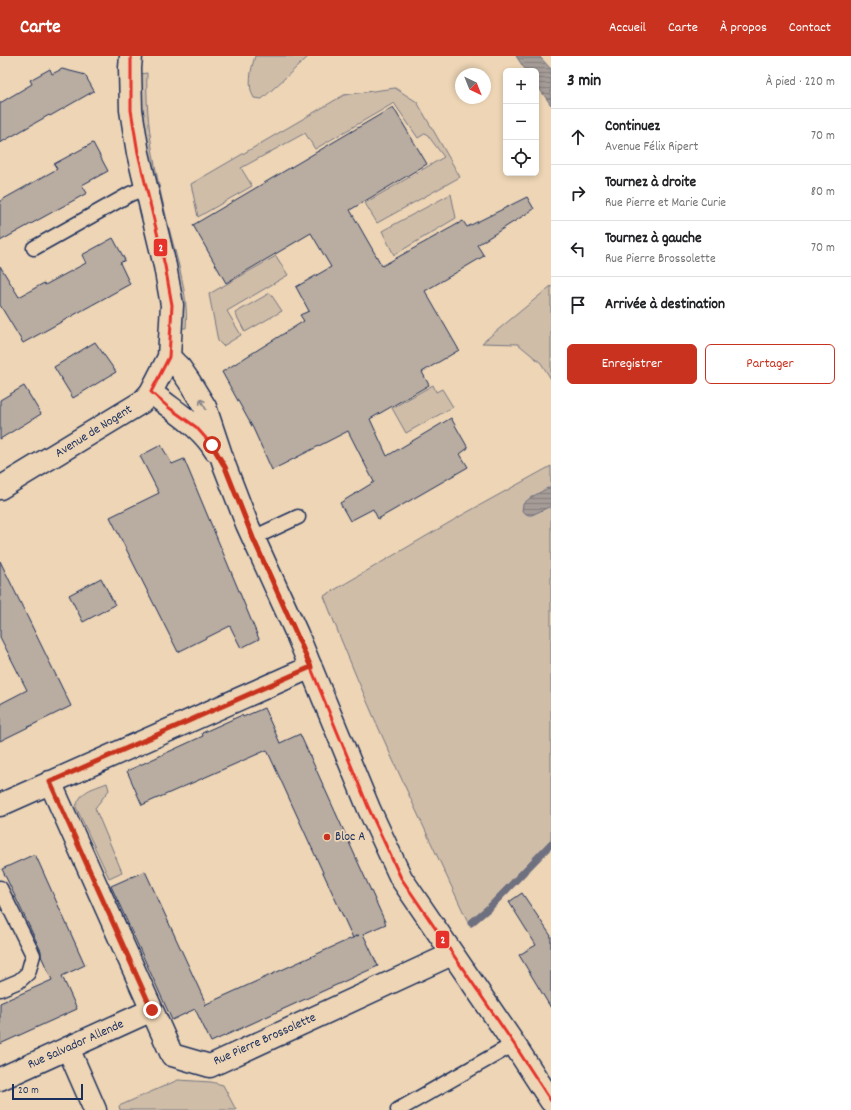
<!DOCTYPE html>
<html lang="fr">
<meta charset="utf-8">
<style>
body{margin:0;font-family:Dekko,sans-serif;background:#f6f6f6;color:#202124}
.controls{position:absolute;right:12px;top:12px;display:grid;overflow:hidden;border-radius:6px;box-shadow:0 2px 6px #0003}
.controls button{width:36px;height:36px;display:grid;place-items:center;padding:0;border:0;border-bottom:1px solid #e0e0e0;background:#fff;color:#202124;font:20px sans-serif}
.compass{position:absolute;left:455px;top:12px;width:36px;height:36px;border-radius:50%;background:#fff;box-shadow:0 2px 6px #0003;rotate:137deg}
.scale{position:absolute;left:12px;bottom:10px;width:71px;box-sizing:border-box;padding-left:4px;border:2px solid #1b2f5e;border-top:0;font-size:11px;line-height:14px;white-space:nowrap;color:#1b2f5e;-webkit-text-stroke:3px #edd5b5;paint-order:stroke}
.stop{position:absolute;width:12px;height:12px;margin:-9px;border:3px solid #c8321e;border-radius:50%;background:#fff}
.stop.end{background:#c8321e;border-color:#fff;box-shadow:0 1px 4px #0008}
.list{margin:0;padding:0;list-style:none}
h2{display:flex;justify-content:space-between;align-items:center;height:52px;margin:0;padding:0 16px;font-size:17px}
h2 small{font-size:13px;font-weight:400;color:#757577}
.list li{display:grid;grid-template-columns:26px 1fr auto;gap:12px;align-items:center;box-sizing:border-box;height:56px;padding:0 16px;border-top:1px solid #e0e0e0}
.list b{display:block;font-size:15px;white-space:nowrap}
.list p{margin:0;font-size:13px;white-space:nowrap;color:#757577}
.list em{font-size:13px;font-style:normal;color:#757577}
.actions{display:flex;gap:8px;padding:12px 16px}
.actions a{flex:1;padding:9px 0;border:1px solid #c8321e;border-radius:6px;text-align:center;font-size:14px;color:#c8321e}
.actions .main{background:#c8321e;color:#fff}
.icon{flex:none;width:22px;height:22px;fill:none;stroke:currentColor;stroke-width:2;stroke-linecap:round;stroke-linejoin:round}
.map{position:relative;flex:none;width:551px;height:1054px;overflow:hidden}
header{display:flex;align-items:center;gap:24px;box-sizing:border-box;height:56px;padding:0 20px;background:#c8321e;color:#fff}
header strong{font-size:19px}
nav{display:flex;gap:22px;margin-inline-start:auto;font-size:14px}
main{display:flex}
aside{flex:1;background:#fff}
.map>svg:first-child{display:block}
</style>
<header>
<strong>Carte</strong>
<nav><a>Accueil</a><a>Carte</a><a>À propos</a><a>Contact</a></nav>
</header>
<main>
<div class="map">
<svg width="551" height="1054" viewBox="0 0 551 1054">
<defs>
<pattern id="water-rules" width="6" height="5" patternUnits="userSpaceOnUse"><rect width="6" height="5" fill="#a59c97"/><path d="M0 2.5h6" fill="none" stroke="#86807e"/></pattern>
</defs>
<rect width="100%" height="100%" fill="#edd5b5"/>
<filter id="ink" filterUnits="userSpaceOnUse"><feTurbulence type="fractalNoise" baseFrequency=".025" numOctaves="2"/><feDisplacementMap in="SourceGraphic" scale="8" xChannelSelector="R" yChannelSelector="G"/><feConvolveMatrix kernelMatrix="1 2 1 2 8 2 1 2 1" color-interpolation-filters="sRGB"/></filter>
<g filter="url(#ink)">
<!-- green -->
<path fill="#cfbda8" stroke="#757683" d="M 255,0 L 309,0 L 262,43 L 254,42 C 247,30 251,13 255,0 Z
M 147,17 C 145,68 156,119 168,168 C 176,201 189,237 186,272 L 182,272 L 182,251 L 151,110 L 142,58 L 140,18 Z
M 395,32 L 417,46 L 460,121 L 377,167 L 365,147 L 444,101 L 426,77 L 418,82 L 394,47 L 315,93 L 305,77 L 241,112 L 252,130 L 198,161 L 191,128 L 344,39 Z
M 451,138 L 456,162 L 394,199 L 382,175 Z
M 276,200 L 288,219 L 227,255 L 241,279 L 223,290 L 218,285 L 209,238 Z
M 551,230 L 551,323 L 541,307 L 518,288 L 482,287 Z
M 270,237 L 282,255 L 245,276 L 235,257 Z
M 433,329 L 436,336 L 442,333 L 453,351 L 406,377 L 392,352 Z
M 551,410 L 551,783 L 484,853 L 468,866 C 418,758 366,651 324,540 L 464,458 Z
M 107,727 L 109,734 L 95,752 L 122,816 L 109,822 L 76,751 C 81,734 92,733 107,727 Z
M 178,1024 L 211,1026 L 223,1029 L 236,1054 L 120,1054 L 119,1050 Z"/>
<!-- water -->
<path fill="url(#water-rules)" stroke="#6e7080" d="M 516,0 L 539,0 L 551,13 L 551,49 L 536,28 L 536,15 L 526,15 Z
M 551,430 L 551,450 L 532,459 L 528,459 L 522,455 L 523,448 L 530,442 Z"/>
<g fill="none" stroke-linecap="round" stroke-linejoin="round">
<!-- stream -->
<path stroke="#6e7080" stroke-width="7" d="M 471,867 L 490,851 L 551,788"/>
</g>
<!-- building -->
<path fill="#b9aca0" stroke="#1b2f5e" d="M 50,13 L 52,18 L 62,13 L 82,18 L 85,19 L 94,35 L 50,60 L 49,59 L 0,87 L 0,47 L 32,28 L 30,24 Z
M 393,51 L 427,108 L 350,154 L 382,210 L 463,165 L 467,171 L 527,141 L 534,153 L 477,189 L 484,200 L 425,235 L 459,294 L 422,316 L 429,329 L 370,363 L 387,400 L 451,362 L 468,392 L 460,398 L 468,411 L 378,463 L 373,453 L 350,465 L 340,447 L 374,426 L 348,375 L 272,414 L 253,372 L 222,316 L 304,265 L 300,259 L 309,255 L 296,231 L 331,211 L 311,177 L 226,227 L 193,169 Z
M 93,87 L 108,115 L 82,129 L 87,137 L 0,185 L 0,145 L 57,113 L 54,108 Z
M 113,182 L 125,204 L 120,207 L 130,228 L 23,287 L 0,249 L 0,210 L 19,241 L 44,227 L 45,229 L 86,207 L 82,199 Z
M 95,286 L 116,316 L 73,342 L 54,311 Z
M 24,330 L 41,358 L 0,383 L 0,344 Z
M 161,389 L 172,408 L 184,403 L 259,583 L 241,592 L 230,570 L 178,596 L 110,461 L 159,437 L 140,400 Z
M 0,505 L 71,650 L 0,685 L 0,648 L 27,634 L 0,581 Z
M 101,522 L 115,549 L 83,566 L 69,539 Z
M 264,652 L 280,687 L 300,678 L 386,868 L 363,878 L 378,910 L 211,986 L 195,953 L 172,964 L 111,830 L 145,815 L 206,948 L 204,949 L 359,879 L 353,882 L 267,694 L 142,749 L 127,715 L 203,680 L 202,677 L 242,659 L 243,661 Z
M 35,798 L 85,909 L 62,920 L 77,953 L 0,988 L 0,947 L 52,924 L 41,900 L 41,895 L 2,813 Z
M 522,837 L 551,880 L 551,952 L 519,899 L 536,889 L 509,846 Z"/>
<g fill="none" stroke-linecap="round" stroke-linejoin="round">
<defs>
<path id="service" d="M 34,192 L 130,138 L 145,132
M 253,482 L 298,461
M 0,832 L 33,899 L 28,917 L 19,925 L 0,933
M 398,1054 L 514,988"/>
<path id="minor" d="M 169,301 L 180,312 L 189,325 L 205,351 L 225,411 L 247,468 L 297,578 L 369,753 L 401,822 L 514,988 L 551,1045
M 151,336 C 173,355 200,369 215,394
M 0,432 L 142,346 L 151,336 L 169,301 L 172,249 L 165,210 L 138,97 L 131,54 L 130,12 L 131,0
M 50,726 L 172,999 L 210,1010 L 452,898
M 0,749 L 311,611
M 68,992 L 95,1054
M 0,1023 L 152,954"/>
</defs>
<!-- service casing -->
<use href="#service" stroke="#1b2f5e" stroke-width="17"/>
<!-- minor casing -->
<use href="#minor" stroke="#1b2f5e" stroke-width="25"/>
<!-- service -->
<use href="#service" stroke="#edd5b5" stroke-width="14"/>
<!-- minor -->
<use href="#minor" stroke="#edd5b5" stroke-width="22"/>
<defs>
<path id="bus-1" d="M 131,0 L 131,54 L 138,97 L 165,210 L 172,249 L 169,301 L 151,336 L 168,351 L 196,371 L 212,389 L 225,411 L 253,482 L 297,578 L 369,753 L 401,822 L 514,988 L 551,1045"/>
</defs>
<!-- bus-1 casing -->
<use href="#bus-1" stroke="#edd5b5" stroke-width="6"/>
<!-- bus-1 -->
<use href="#bus-1" stroke="#e6322a" stroke-width="3"/>
</g>
<!-- one-way arrows -->
<defs><path id="oneway-shaft" d="M-6 0H5M1.5-3L5.5 0L1.5 3" fill="none" stroke-width="1.6" stroke-linecap="round" stroke-linejoin="round"/></defs>
<use stroke="#84828a" href="#oneway-shaft" transform="translate(203 348) rotate(-119)"/>
</g>
<g fill="none" stroke-linecap="round" stroke-linejoin="round" filter="url(#ink)">
<!-- route -->
<path stroke="#c8321e" stroke-width="5" d="M 152,954 L 50,726 L 311,611 L 253,482 L 225,411 L 212,389"/>
</g>
<!-- markers -->
<circle fill="#c8321e" stroke="#edd5b5" stroke-width="1.5" cx="327" cy="781" r="4"/>
<g text-anchor="middle" dominant-baseline="central" stroke-width="3.5" stroke-linejoin="round" paint-order="stroke">
<!-- street labels -->
<g font-size="13" fill="#1b2f5e" stroke="#edd5b5">
<text transform="translate(94 376) rotate(-32)">Avenue de Nogent</text>
<text transform="translate(265 984) rotate(-24)">Rue Pierre Brossolette</text>
<text transform="translate(76 989) rotate(-24)">Rue Salvador Allende</text>
</g>
<!-- poi labels -->
<g font-size="13" fill="#1b2f5e" stroke="#edd5b5" text-anchor="start">
<text x="335" y="781">Bloc A</text>
</g>
</g>
<g stroke="#edd5b5" stroke-width="1.5">
<rect x="153" y="182" width="15" height="19" rx="4" fill="#e6322a"/>
<rect x="435" y="874" width="15" height="19" rx="4" fill="#e6322a"/>
</g>
<g font-size="11" text-anchor="middle" font-weight="bold" fill="#fff">
<text x="161" y="195">2</text>
<text x="443" y="887">2</text>
</g>
</svg>
<div class="controls">
<button>+</button>
<button>−</button>
<button><svg class="icon" aria-label="locate" viewBox="0 0 24 24"><circle cx="12" cy="12" r="6"/><path d="M12 2v4M12 18v4M2 12h4M18 12h4"/></svg></button>
</div>
<svg class="compass" viewBox="-18 -18 36 36"><path d="M0-13l5 13h-10z" fill="#e53935"/><path d="M0 13l5-13h-10z" fill="#757577"/></svg>
<div class="scale">20 m</div>
<div class="stop" style="left:212px;top:389px"></div>
<div class="stop end" style="left:152px;top:954px"></div>
</div>
<aside>
<h2>3 min<small>À pied · 220 m</small></h2>
<ul class="list">
<li><svg class="icon" aria-label="ahead" viewBox="0 0 24 24"><path d="M12 20V5M6 11l6-6 6 6"/></svg><div><b>Continuez</b><p>Avenue Félix Ripert</p></div><em>70 m</em></li>
<li><svg class="icon" aria-label="right" viewBox="0 0 24 24"><path d="M7 20v-9h11M14 6l5 5-5 5"/></svg><div><b>Tournez à droite</b><p>Rue Pierre et Marie Curie</p></div><em>80 m</em></li>
<li><svg class="icon" aria-label="left" viewBox="0 0 24 24"><path d="M17 20v-9H6M10 6l-5 5 5 5"/></svg><div><b>Tournez à gauche</b><p>Rue Pierre Brossolette</p></div><em>70 m</em></li>
<li><svg class="icon" aria-label="arrive" viewBox="0 0 24 24"><path d="M6 21V4h12l-3 4 3 4H6"/></svg><div><b>Arrivée à destination</b></div></li>
</ul>
<div class="actions"><a class="main">Enregistrer</a><a>Partager</a></div>
</aside>
</main>
